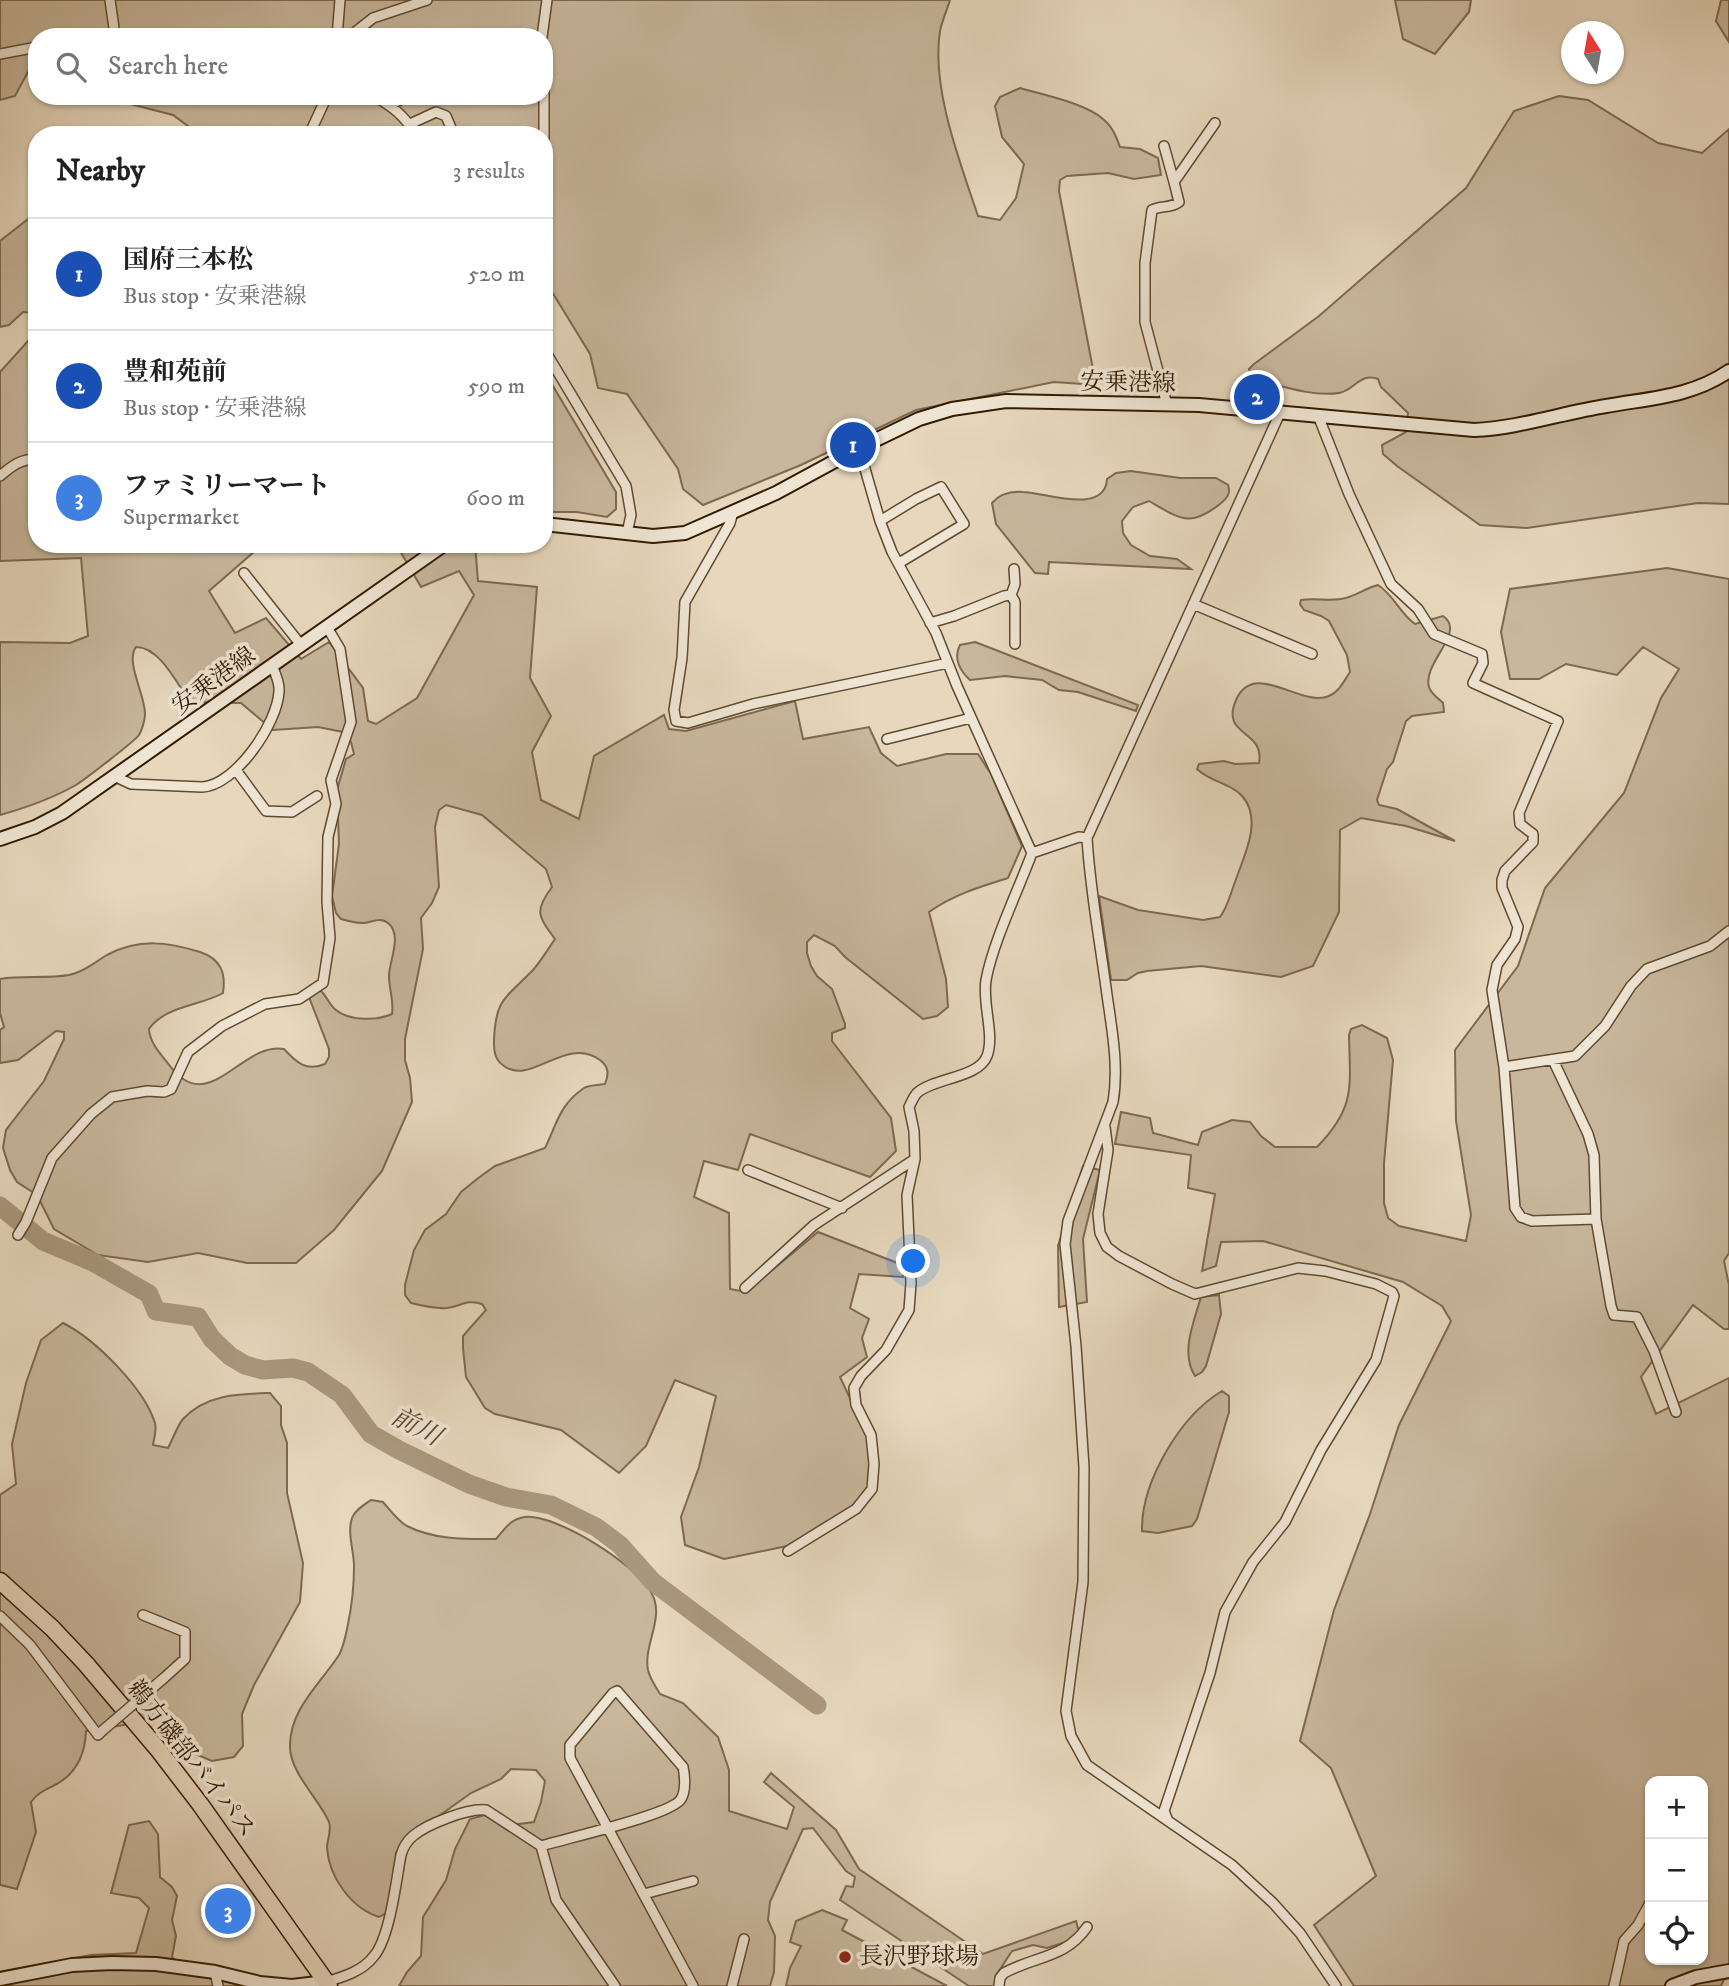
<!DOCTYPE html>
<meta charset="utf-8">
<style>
body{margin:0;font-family:"IM FELL DW Pica","Noto Serif JP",serif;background:#f2f2f2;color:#202124}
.controls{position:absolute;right:21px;bottom:21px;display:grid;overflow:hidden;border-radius:14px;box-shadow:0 2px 5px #0004}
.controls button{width:63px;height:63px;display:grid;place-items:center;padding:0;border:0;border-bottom:2px solid #e0e0e0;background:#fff;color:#202124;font:35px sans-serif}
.compass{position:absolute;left:1561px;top:21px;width:63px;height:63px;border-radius:50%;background:#fff;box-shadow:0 2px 5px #0004;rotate:349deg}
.you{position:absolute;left:914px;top:1262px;width:24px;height:24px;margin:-18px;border:5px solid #fff;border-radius:50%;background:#1a73e8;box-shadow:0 0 0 10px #1a73e833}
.badge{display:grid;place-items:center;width:46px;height:46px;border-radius:50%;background:#b45309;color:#fff;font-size:23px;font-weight:700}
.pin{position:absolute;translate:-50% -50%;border:4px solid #fff;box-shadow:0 2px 7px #0006}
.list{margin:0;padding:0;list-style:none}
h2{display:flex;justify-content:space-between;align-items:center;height:91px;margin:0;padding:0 28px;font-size:30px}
h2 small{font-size:23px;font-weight:400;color:#757577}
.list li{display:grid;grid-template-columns:46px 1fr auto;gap:21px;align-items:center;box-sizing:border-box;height:112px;padding:0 28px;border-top:2px solid #e0e0e0}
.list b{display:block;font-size:26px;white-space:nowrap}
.list p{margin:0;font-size:23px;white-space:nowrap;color:#757577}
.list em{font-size:23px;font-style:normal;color:#757577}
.icon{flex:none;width:38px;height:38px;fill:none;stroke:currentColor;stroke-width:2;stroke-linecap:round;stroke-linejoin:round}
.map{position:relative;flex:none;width:1729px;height:1986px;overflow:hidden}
.search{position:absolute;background:#fff;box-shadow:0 2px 5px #0004;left:28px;top:28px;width:525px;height:77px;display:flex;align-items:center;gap:18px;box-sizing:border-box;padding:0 24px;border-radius:28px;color:#757577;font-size:26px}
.panel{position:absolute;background:#fff;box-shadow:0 2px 5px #0004;left:28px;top:126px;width:525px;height:427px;border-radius:28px}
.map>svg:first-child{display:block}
</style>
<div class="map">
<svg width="1729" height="1986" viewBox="0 0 1729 1986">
<rect width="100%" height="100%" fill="#e6d7bd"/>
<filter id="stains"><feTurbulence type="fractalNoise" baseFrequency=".00286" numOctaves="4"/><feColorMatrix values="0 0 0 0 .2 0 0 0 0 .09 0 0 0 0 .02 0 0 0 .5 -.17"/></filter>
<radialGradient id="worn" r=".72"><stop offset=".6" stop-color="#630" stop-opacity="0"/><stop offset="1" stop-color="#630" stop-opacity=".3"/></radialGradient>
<!-- green -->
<path fill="#c8b79d" stroke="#7e694e" stroke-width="2" fill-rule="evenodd" d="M 0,0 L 950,0 C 947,10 942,21 940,31 C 931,88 960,162 978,216 L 1000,220 L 1016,198 L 1024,164 L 1002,137 L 995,106 L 1000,97 L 1020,88 C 1043,95 1085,103 1103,119 C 1112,126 1116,136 1120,147 L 1140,149 L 1158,158 L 1161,175 L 1134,179 L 1108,173 L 1067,176 L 1060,180 L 1059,191 L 1096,385 L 1054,382 L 916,410 L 801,465 L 703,505 L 683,489 L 678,469 L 627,394 L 598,388 L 590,354 L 549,287 L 544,287 L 544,135 L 200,135 L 173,115 L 130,104 L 125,96 L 544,96 L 544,37 L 97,37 L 95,32 L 37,37 L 37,55 L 15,96 L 0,100 Z
M 1395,0 L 1471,0 L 1469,12 L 1435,54 L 1403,39 Z
M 1721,0 L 1729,0 L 1729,42 L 1716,21 Z
M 1559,96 L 1588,100 L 1658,143 L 1702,153 L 1729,129 L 1729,504 L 1698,503 L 1527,528 L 1480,525 L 1397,466 L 1383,454 L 1382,445 L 1406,432 L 1408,413 L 1381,387 L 1378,379 C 1360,372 1354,391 1339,393 C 1313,397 1282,386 1257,380 L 1252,377 L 1249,369 L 1254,364 L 1319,316 L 1466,188 L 1514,111 Z
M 37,212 L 37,313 L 23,312 L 9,325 L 0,327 L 0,241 Z
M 37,324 L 37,544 L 263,544 L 209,591 L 235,633 L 266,618 L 301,659 L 329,642 L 363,688 L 368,721 L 376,724 L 417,698 L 474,595 L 459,571 L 421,587 L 396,544 L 475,544 L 478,581 L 537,587 L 530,678 L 551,716 L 532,752 L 541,800 L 579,819 L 594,756 L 664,715 L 669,729 L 686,731 L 795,701 L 803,739 L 869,727 L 881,753 L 897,766 L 946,754 L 978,754 L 991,774 L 1022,846 L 1008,878 C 979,887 953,895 929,912 L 946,979 L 948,1007 L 937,1016 L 923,1019 L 845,957 L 835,946 L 814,935 L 807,942 L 807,953 L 811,966 L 817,976 L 832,989 L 845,1024 L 845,1028 L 832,1033 L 832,1041 L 891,1118 L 896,1151 L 870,1177 L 750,1134 L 738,1170 L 704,1161 L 694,1197 L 729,1213 L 730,1289 L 746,1292 L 818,1232 L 905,1266 L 903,1277 L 859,1274 L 850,1308 L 869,1319 L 862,1338 L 867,1357 L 840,1377 L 867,1434 L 872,1465 L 869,1489 L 854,1506 L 787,1546 L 724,1559 L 685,1545 L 681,1517 L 699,1467 L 716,1396 L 675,1380 L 646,1446 L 619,1473 L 561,1430 L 495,1414 L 485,1408 L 466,1377 L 463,1348 L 463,1336 L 486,1310 L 482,1304 C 468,1299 461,1306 447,1308 C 435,1309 423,1306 411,1303 L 405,1295 L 405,1285 L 414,1250 L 425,1230 L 446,1214 L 461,1192 L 477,1179 L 495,1166 L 545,1148 C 557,1124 559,1105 584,1088 C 589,1085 599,1085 605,1084 C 609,1074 609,1067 600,1060 C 566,1035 531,1086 504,1066 C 495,1060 494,1052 494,1042 C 495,998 506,998 533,970 C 541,961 548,949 555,939 C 538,916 534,911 552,887 L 546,869 L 482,815 L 446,805 L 439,810 L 435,827 L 439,887 L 432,903 L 421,918 L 423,949 L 405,1039 L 405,1060 L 410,1078 L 412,1102 L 382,1171 L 334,1230 L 296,1263 L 247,1263 L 198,1253 L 148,1262 L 98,1255 L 54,1229 L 37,1195 L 17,1182 L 10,1170 L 3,1148 L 6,1130 L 44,1081 L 64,1039 L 64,1032 L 56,1031 L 18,1060 L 0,1063 L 0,1030 L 4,1027 L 0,1013 L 0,979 C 23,975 46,979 69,975 C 84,972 95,962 107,955 C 139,938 168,942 200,952 C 221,959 226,973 223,993 C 200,1006 165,1006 149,1029 C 150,1044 161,1054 170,1066 C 209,1118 242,1041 284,1049 C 296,1062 306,1072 325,1064 L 329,1057 L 329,1049 L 309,997 L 319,990 L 322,992 C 327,997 330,1006 336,1010 C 350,1021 376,1021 392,1014 C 394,1001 389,989 389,976 C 389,961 403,935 388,923 C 380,916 371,923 362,923 C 355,923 348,921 341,919 L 336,913 L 332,896 L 339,844 L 337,790 L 346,759 L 354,754 L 351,742 L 343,732 L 318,727 L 273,730 L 241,703 L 190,702 C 177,684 160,647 136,647 C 125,662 145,694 145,714 C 145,720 142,730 139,735 C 135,741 84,780 76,785 C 53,798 25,808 0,815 L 0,642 L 70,643 L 88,636 L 81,558 L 0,561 L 0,372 L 29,340 Z
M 544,371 L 616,492 L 616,509 L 607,517 L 577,512 L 544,512 Z
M 1131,471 L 1180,478 L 1216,478 L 1228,485 C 1231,494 1227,498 1220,504 C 1190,528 1180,519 1149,501 L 1133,507 L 1122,521 L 1123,533 L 1131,545 L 1150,556 L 1177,559 L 1191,569 L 1049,562 L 1048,574 L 1035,573 L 996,524 L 992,503 C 1000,494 1011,491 1023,492 C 1043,492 1105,516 1107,479 L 1116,473 Z
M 1667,568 L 1729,579 L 1729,1253 L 1724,1261 L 1729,1285 L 1729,1329 L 1724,1329 L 1693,1305 L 1641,1377 L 1656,1414 L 1729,1378 L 1729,1969 L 1721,1986 L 1354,1986 L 1314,1925 L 1376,1876 L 1331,1768 L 1300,1741 L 1334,1610 L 1370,1514 L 1399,1425 L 1451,1321 L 1442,1306 L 1403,1282 L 1263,1241 L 1221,1242 L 1216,1266 L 1202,1271 L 1215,1194 L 1188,1188 L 1191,1155 L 1115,1144 L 1121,1112 L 1150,1118 L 1153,1133 L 1198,1145 L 1202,1132 L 1232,1120 L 1250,1122 L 1261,1136 L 1275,1147 L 1317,1147 C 1356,1107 1350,1087 1349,1035 L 1351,1029 L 1362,1025 L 1387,1038 L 1393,1060 L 1384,1163 L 1384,1203 L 1388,1218 L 1399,1226 L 1466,1241 L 1471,1215 L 1456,1121 L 1455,1050 L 1518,966 L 1545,888 L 1624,793 L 1661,698 L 1679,669 L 1643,647 L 1617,675 L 1566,664 L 1539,679 L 1510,679 L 1501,632 L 1510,589 ZM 1650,1781 L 1703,1781 L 1703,1960 L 1650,1960 Z
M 1378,585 C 1394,595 1400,614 1415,624 L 1443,616 C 1467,632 1422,663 1429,687 C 1431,694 1438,698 1443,703 L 1444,712 L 1412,716 L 1406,721 L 1393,762 L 1387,769 L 1377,800 L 1379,805 L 1397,809 L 1455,841 L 1406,826 L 1361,818 L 1340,830 L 1339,912 L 1313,966 L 1281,977 L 1201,966 L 1147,971 L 1138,973 L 1127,980 L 1111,980 L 1099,896 L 1138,910 L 1203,920 L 1220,917 C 1228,906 1230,895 1235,882 C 1243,858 1263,821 1243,797 C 1231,783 1210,782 1197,769 L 1199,764 L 1224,761 L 1235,764 L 1259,763 C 1265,729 1220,737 1236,700 C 1254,659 1301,708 1329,696 C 1339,692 1344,681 1350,672 L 1347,655 L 1329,621 L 1321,616 L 1304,610 L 1300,604 L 1301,600 C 1314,598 1328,601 1341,599 C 1355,597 1365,588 1378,585 Z
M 975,642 L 1138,705 L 1136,711 L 1078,692 L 1059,690 L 1042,680 L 1005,676 L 970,680 C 960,671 953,658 960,645 Z
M 1083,1166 L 1100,1170 L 1083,1239 L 1087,1302 L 1059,1307 L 1058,1246 Z
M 1219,1295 L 1221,1314 L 1206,1366 L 1202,1372 L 1195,1376 C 1180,1353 1194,1321 1201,1297 Z
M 63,1323 C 95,1339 144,1388 155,1423 C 157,1430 154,1438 153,1445 L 168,1448 C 173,1439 177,1426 183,1419 C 206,1394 239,1394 270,1393 L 281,1406 L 281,1425 L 287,1443 L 287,1493 L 303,1563 L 300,1602 L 254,1685 L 242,1714 L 243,1746 L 234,1757 L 212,1761 L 188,1751 L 162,1719 L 86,1731 C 85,1756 76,1775 53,1786 C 43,1791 38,1793 31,1802 L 36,1832 L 17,1889 L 0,1885 L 0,1495 L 16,1484 L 12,1444 L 26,1383 L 41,1340 Z
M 1222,1391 L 1229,1396 L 1229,1412 L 1197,1519 L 1192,1526 L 1158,1533 L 1142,1531 C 1141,1482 1180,1416 1222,1391 Z
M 371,1500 L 383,1502 C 390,1510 398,1521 407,1526 C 434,1540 467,1539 496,1539 C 505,1529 510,1519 525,1517 C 557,1514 635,1564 651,1592 C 666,1617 643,1644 648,1670 C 650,1679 656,1687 660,1694 L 683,1703 L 718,1737 L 729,1770 L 729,1811 L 787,1829 L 794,1807 L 764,1782 L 771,1773 L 836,1830 L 859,1869 L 983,1954 L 1076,1921 L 1079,1932 L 1069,1941 L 1047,1948 L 1033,1945 L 1012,1951 L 995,1977 L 996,1986 L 969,1986 L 840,1900 L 846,1886 L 853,1887 L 855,1877 L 846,1871 L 813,1828 L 803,1829 L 770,1902 L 768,1920 L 775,1936 L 774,1972 L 770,1986 L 399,1986 L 407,1972 L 421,1956 L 423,1917 L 446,1880 L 455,1849 L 470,1819 L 485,1815 L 504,1826 L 534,1822 L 541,1802 L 545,1781 L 536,1770 L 511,1769 L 501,1779 L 471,1793 L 404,1841 L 396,1853 L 396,1878 L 388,1912 L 379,1917 C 351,1908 329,1877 327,1848 C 327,1840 332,1830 329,1822 C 320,1800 290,1773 290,1747 C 289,1710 320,1684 339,1655 C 344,1646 346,1634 348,1624 C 352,1605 354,1586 354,1566 C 354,1551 347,1533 352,1518 C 355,1510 364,1505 371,1500 Z
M 149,1821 L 158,1834 L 160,1877 L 172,1887 L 177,1896 L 172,1920 L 176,1936 L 172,1957 L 175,1960 L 219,1967 L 252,1986 L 0,1986 L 0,1972 L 91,1955 L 136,1953 L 149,1908 L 139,1898 L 111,1893 L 129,1825 Z
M 822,1910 L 847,1920 L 842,1930 L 947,1986 L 786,1986 L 790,1968 L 801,1946 L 790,1942 L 796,1921 Z"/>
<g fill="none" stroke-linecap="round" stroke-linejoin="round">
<!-- river -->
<path stroke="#a9977d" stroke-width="19" d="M 0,1206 L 43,1241 L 93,1262 L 149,1294 L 156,1311 L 198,1317 L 212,1339 L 230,1356 L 245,1365 L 263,1370 L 293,1368 L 308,1372 L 342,1395 L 371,1434 L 399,1450 L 469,1484 L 506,1497 L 551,1505 L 596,1527 L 620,1545 L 653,1582 L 817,1705"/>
<defs>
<path id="street" d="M 110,0 L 115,35
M 100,37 L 115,35 L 146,37
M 337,37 L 340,0
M 349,37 L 373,18 L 427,0
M 542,37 L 547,0
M 0,54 L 37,47
M 544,83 L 544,138
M 374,96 C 392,106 405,116 416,135
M 390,105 L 408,96
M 410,124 L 436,112 L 446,116 L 454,135
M 309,135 L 327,96
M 1164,146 L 1174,182
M 544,349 L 626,486 L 631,515 L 627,533
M 1167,405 L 1145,322 L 1145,263 L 1152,210 C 1161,205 1170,209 1179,202 L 1174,182 L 1215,123
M 1280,413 L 1087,838 C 1090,890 1100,942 1107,995 C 1112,1030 1119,1067 1113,1102 L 1068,1221 L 1065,1244 L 1076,1346 L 1084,1467 L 1083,1582 L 1066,1711 L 1071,1736 L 1087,1765 L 1232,1865 L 1273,1903 L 1300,1933 L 1336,1986
M 1319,418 L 1349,494 L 1391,584 L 1418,609 L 1434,634 L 1482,654 L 1483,663 L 1473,683 L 1558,721 L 1519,813 L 1520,824 L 1533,834 L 1533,842 L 1505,871 L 1502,880 L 1502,888 L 1518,927 L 1515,939 L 1497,965 L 1492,990 L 1504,1067 L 1515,1208 L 1521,1217 L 1532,1221 L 1596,1219
M 0,476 C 12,466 20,459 37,459
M 733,512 L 730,523 L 685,602 L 682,658 L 674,710 L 676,721 L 688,723 L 753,704 L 948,663
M 880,521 L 916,499 L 941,487 L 964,524 L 899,563
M 244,573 L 301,645
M 1011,595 L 1015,584 L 1014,569
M 1193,604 L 1312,654
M 930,623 L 954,616 L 1004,596 L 1011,595 L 1015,602 L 1015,644
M 887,739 L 971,718
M 236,770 L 266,811 L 292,812 L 317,796
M 116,777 L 131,784 L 202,787 C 235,786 278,723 279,691 C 280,683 275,673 272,665
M 1032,853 L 1079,837 L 1087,838
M 1553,1060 L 1588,1134 L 1594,1155 L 1596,1219 L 1611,1306 L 1614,1315 L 1637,1317 L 1654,1351 L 1676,1412
M 1504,1067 L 1575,1056 L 1605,1026 L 1631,986 L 1647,969 L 1710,946 L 1729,931
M 1105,1127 L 1108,1150 L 1098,1214 L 1100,1233 L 1107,1247 L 1119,1256 L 1172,1284 L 1195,1294 L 1298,1268 L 1325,1271 L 1376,1284 L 1392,1292 L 1394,1296 L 1376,1360 L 1321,1450 L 1285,1522 L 1253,1562 L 1225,1612 L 1210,1673 L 1164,1811 L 1168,1821
M 748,1170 L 842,1208
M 18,1235 L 26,1222 L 52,1158 L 91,1114 L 112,1097 L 147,1091 L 164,1092 L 171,1089 L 188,1052 L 222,1026 L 265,1004 L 299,999 L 323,983 L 330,938 L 327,902 L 328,837 L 336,804 L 331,780 L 351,722 L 340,649 L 327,627
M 745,1288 L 814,1225 L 915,1159
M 788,1551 L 856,1509 L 872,1489 L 874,1464 L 871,1435 L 856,1405 L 854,1388 L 861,1376 L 886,1350 L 909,1310 L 911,1283 L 907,1195 L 915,1159 L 914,1131 L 909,1107 C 911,1103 914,1096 917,1093 C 933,1078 979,1078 987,1056 C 995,1035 982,1004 986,980 C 993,942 1018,891 1032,853 L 957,686 L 936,633 L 892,552 L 880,521 L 859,448
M 143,1615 L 185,1632 L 185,1659 L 164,1678
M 0,1616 L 30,1645 L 98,1735 L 102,1731
M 541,1846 C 563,1839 672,1815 681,1799 C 686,1791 685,1776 683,1767 L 617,1691 L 613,1693 L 570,1745 L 570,1758 L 693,1986
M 644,1894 L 693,1881
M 215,1972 L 218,1986
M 326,1982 C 343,1977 363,1971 374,1956 C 390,1937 396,1881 401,1855 C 403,1848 407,1841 413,1836 C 427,1824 468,1808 486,1810 L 541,1846 L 556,1900 L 615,1986
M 732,1986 L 744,1939
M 999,1986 L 1000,1978 L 1004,1973 C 1035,1956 1066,1958 1087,1927
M 1614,1986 L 1624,1941 L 1638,1925 L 1650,1903"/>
<path id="secondary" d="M 544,524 L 653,536 L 685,533 L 776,493 L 859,448 L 919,419 L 952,409 L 1006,401 L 1199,405 L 1474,430 C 1519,428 1562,413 1606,406 C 1650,398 1691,397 1729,371
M 0,839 L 35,827 L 62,813 L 445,544
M 0,1979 L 72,1965 L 112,1963 L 156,1964 L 215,1972 L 260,1983 L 292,1986 L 326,1982
M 1672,1986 L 1696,1977 L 1729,1971"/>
<path id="highway" d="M 0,1581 L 52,1628 L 86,1664 L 157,1748 L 200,1804 L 329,1986"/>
</defs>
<!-- street casing -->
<use href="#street" stroke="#604a2f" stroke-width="12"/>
<!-- secondary casing -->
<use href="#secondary" stroke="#331b00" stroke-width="16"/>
<!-- highway casing -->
<use href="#highway" stroke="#331b00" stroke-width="19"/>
<!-- street -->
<use href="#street" stroke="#efe5d4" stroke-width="9"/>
<!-- secondary -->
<use href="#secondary" stroke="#efe5d4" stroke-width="12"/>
<!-- highway -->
<use href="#highway" stroke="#e6d7bd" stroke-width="16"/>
<defs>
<path id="street-bridge" d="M 102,1731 L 164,1678"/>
</defs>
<!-- street-bridge casing -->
<use href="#street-bridge" stroke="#604a2f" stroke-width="12" stroke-linecap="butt"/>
<!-- street-bridge -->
<use href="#street-bridge" stroke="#efe5d4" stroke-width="9"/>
</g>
<!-- markers -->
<circle fill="#8f2418" stroke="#efe5d4" stroke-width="2.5" cx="845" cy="1957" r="7"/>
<g text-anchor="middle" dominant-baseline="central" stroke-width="7" stroke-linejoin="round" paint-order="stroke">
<!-- street labels -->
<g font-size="24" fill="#331b00" stroke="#efe5d4">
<text transform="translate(1128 383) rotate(1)">安乗港線</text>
<text transform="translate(214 681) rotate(-36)">安乗港線</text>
<text transform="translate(191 1759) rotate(52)">鵜方磯部バイパス</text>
</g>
<!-- poi labels -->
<g font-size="24" fill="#331b00" stroke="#efe5d4" text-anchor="start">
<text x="859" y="1957">長沢野球場</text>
</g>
<!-- water labels -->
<g font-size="26" font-style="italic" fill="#5c462c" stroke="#efe5d4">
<text transform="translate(416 1427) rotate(28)">前川</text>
</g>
</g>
<rect width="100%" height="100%" filter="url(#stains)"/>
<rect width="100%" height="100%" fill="url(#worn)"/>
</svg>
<div class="controls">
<button>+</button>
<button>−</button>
<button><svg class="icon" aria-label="locate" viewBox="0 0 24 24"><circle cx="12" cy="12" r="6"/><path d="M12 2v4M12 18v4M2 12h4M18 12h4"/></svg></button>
</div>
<svg class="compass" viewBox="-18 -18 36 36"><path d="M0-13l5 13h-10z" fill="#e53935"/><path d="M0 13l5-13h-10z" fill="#757577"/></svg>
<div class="you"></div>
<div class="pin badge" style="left:853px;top:445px;background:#1a4fb4">1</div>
<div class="pin badge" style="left:1257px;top:397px;background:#1a4fb4">2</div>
<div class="pin badge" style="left:228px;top:1911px;background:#3f7fe0">3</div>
<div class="search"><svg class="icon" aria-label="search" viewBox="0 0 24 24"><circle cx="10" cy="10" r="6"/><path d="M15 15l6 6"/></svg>Search here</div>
<section class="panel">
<h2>Nearby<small>3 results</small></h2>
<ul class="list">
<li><span class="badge" style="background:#1a4fb4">1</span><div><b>国府三本松</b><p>Bus stop · 安乗港線</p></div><em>520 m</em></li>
<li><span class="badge" style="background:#1a4fb4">2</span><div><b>豊和苑前</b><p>Bus stop · 安乗港線</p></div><em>590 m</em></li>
<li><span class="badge" style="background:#3f7fe0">3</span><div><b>ファミリーマート</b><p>Supermarket</p></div><em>600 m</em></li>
</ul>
</section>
</div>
